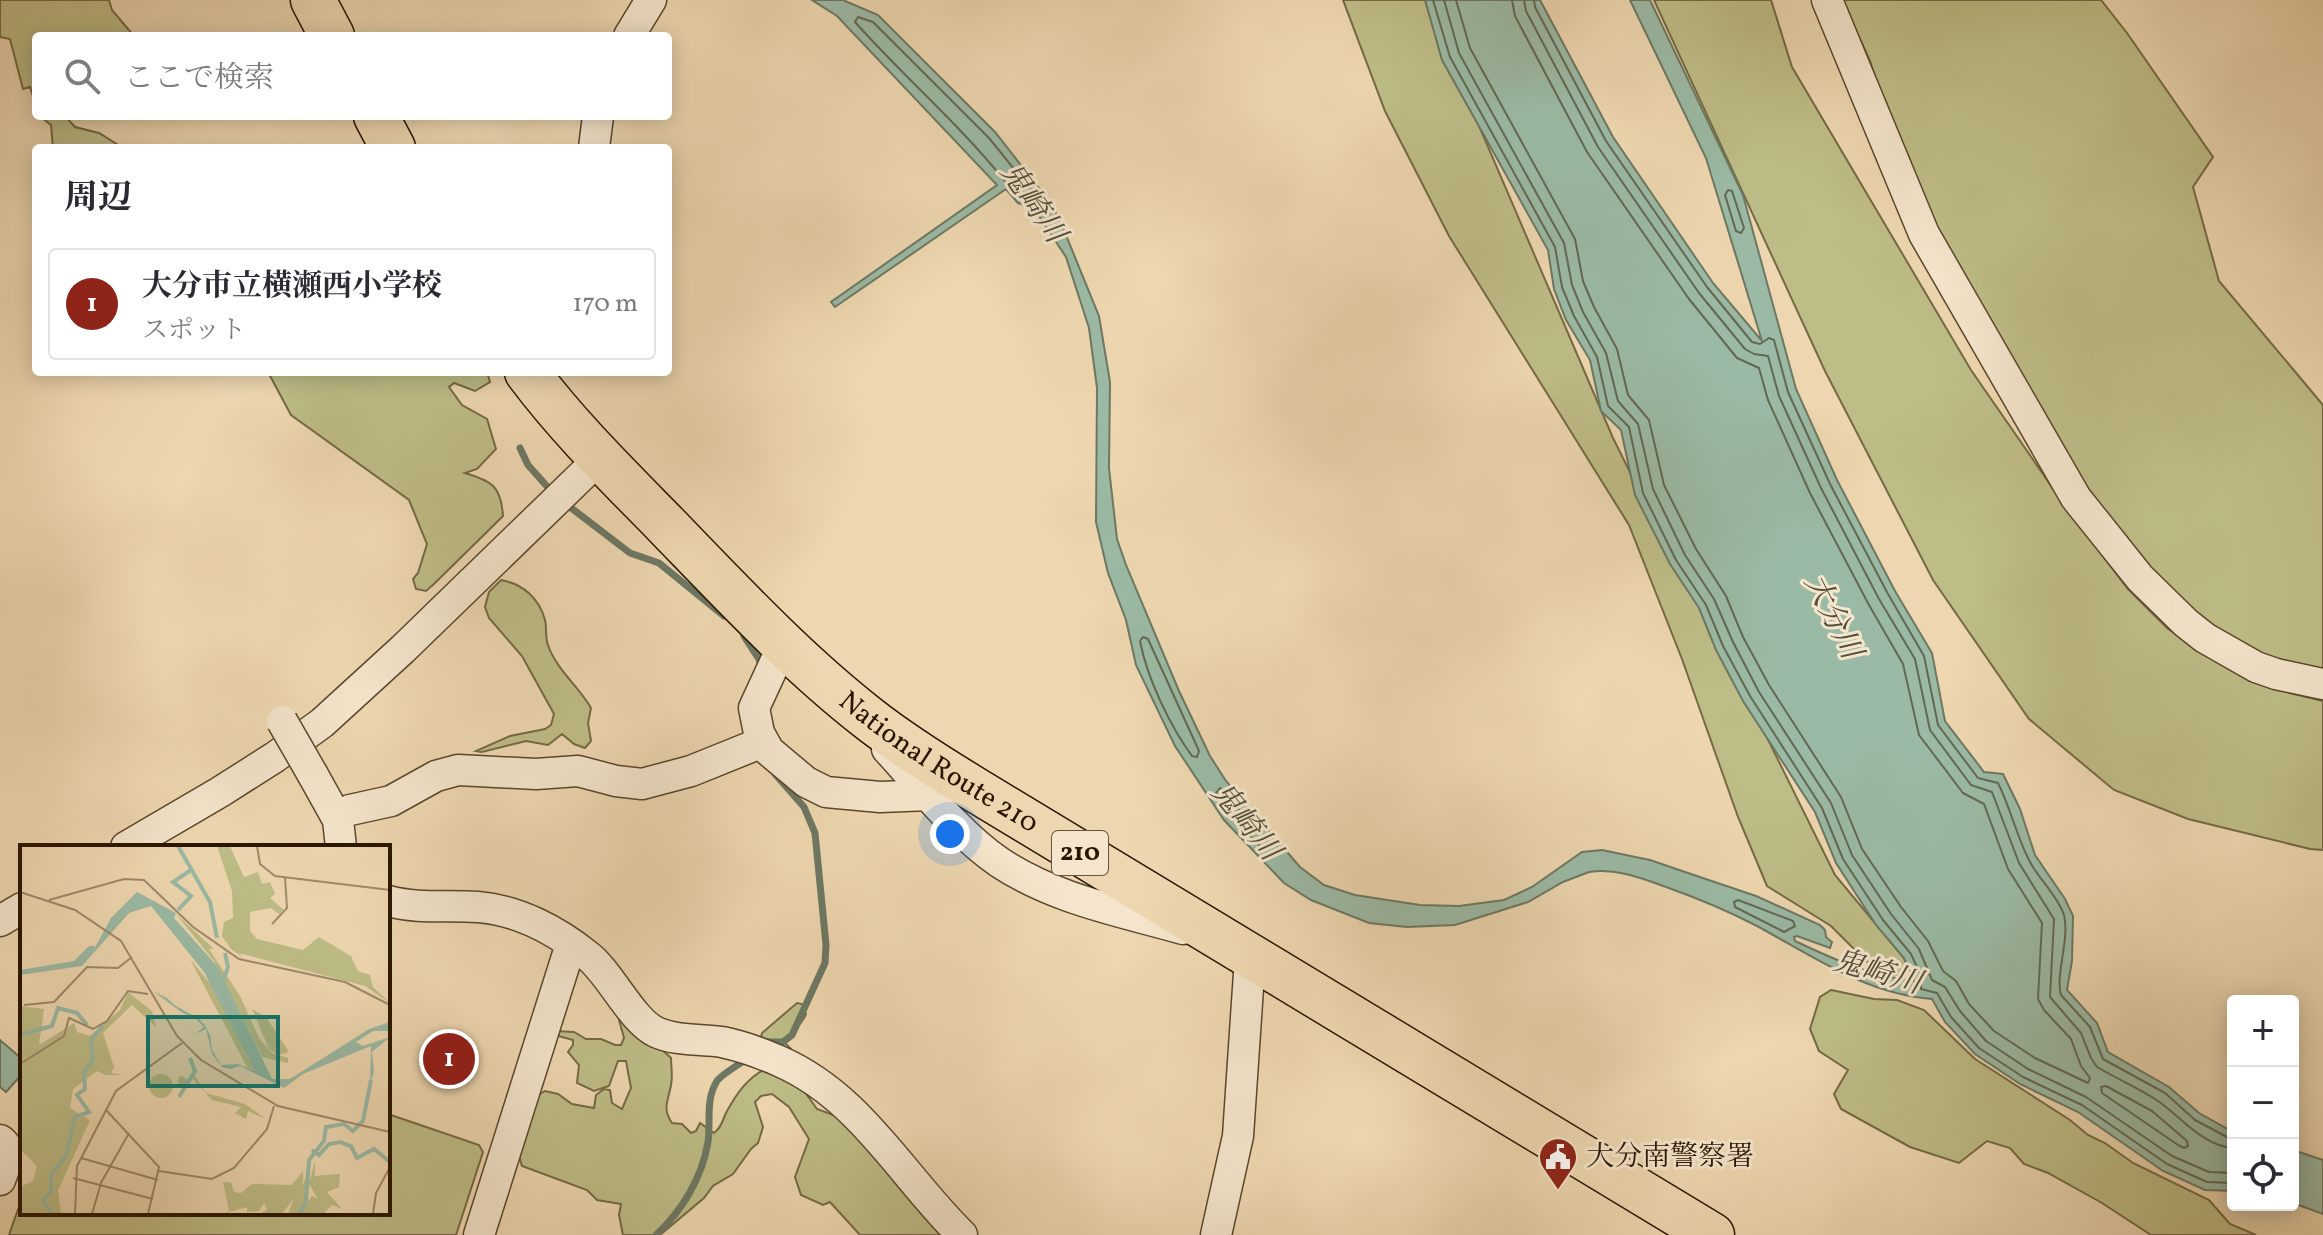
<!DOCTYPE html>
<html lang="ja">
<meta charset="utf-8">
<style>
body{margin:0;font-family:Vollkorn,"Noto Serif JP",serif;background:#f2f2f3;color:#2b2b33}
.controls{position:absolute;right:24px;bottom:24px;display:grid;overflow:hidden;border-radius:8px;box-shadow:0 4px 20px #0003}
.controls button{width:72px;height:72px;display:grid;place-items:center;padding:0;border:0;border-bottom:2px solid #e1e1e2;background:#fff;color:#2b2b33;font:40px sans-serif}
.you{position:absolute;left:950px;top:834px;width:28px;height:28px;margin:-20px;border:6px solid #fff;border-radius:50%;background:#1a73e8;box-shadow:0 0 0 12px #1a73e833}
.badge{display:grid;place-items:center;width:52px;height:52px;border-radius:50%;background:#8f2418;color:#fff;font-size:26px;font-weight:700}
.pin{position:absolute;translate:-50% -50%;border:4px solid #fff;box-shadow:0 2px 8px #0006}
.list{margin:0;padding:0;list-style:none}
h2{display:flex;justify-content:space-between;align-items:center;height:104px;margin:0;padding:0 32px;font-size:34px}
h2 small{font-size:26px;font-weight:400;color:#7c7c81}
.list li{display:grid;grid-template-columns:52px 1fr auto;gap:24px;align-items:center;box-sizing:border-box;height:112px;margin:0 16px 16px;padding:0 16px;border:2px solid #e1e1e2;border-radius:8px}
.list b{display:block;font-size:30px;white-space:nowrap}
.list p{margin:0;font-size:26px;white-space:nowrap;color:#7c7c81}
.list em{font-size:26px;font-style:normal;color:#7c7c81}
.icon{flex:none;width:44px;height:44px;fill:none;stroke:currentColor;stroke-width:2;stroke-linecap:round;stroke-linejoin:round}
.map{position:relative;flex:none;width:2323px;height:1235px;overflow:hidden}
.search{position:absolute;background:#fff;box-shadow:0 4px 20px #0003;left:32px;top:32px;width:640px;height:88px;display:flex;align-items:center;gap:20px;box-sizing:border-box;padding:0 28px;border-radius:8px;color:#7c7c81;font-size:30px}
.panel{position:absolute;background:#fff;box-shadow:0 4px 20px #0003;left:32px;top:144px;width:640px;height:232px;border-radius:8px}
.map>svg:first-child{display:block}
</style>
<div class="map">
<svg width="2323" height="1235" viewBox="0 0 2323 1235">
<rect width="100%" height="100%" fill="#eed7b0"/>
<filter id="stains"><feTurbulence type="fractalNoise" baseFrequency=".0025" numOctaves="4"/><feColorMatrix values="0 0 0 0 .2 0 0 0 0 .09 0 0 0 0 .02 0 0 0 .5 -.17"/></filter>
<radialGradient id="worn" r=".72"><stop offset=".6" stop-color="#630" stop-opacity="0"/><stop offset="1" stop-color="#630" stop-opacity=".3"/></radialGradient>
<!-- green -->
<path fill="#bebd87" stroke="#746a44" stroke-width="2" d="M 0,0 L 109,0 L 112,10 L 134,36 L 36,36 L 36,105 L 30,87 L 23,89 L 10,39 L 0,37 Z
M 1343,0 L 1425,0 L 1613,438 L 1671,555 L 1693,588 L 1835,875 L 1904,958 L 1909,969 L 1902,974 L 1882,977 L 1831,926 L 1767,886 L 1738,817 L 1682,659 L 1629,525 L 1449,236 L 1385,111 Z
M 1654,0 L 1771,0 L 1792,67 L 1971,370 L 2063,503 L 2128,589 L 2167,628 L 2200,652 L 2290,693 L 2323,701 L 2323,850 L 2310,849 L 2188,819 L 2114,790 L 2029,719 L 1933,580 L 1825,371 Z
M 1842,0 L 2101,0 L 2127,33 L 2213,157 L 2193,187 L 2219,281 L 2323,405 L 2323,673 L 2271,661 L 2192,614 L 2127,546 L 2057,443 L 1916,201 L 1870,61 Z
M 40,116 L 65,116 L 75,127 L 99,133 L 123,148 L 53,148 L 51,125 Z
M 268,372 L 487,372 L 490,382 L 475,391 L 454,383 L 449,387 L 462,405 L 487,419 L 496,449 L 477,469 L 465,473 C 492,481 501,486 503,516 L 434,584 L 426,591 L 416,589 L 413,579 L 418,573 L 427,544 L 409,500 L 291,415 Z
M 501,580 C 523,584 539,598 545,620 C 547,628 545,638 548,645 C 556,669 579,687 591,708 L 588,723 L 591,741 L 585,748 L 574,744 L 562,734 L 548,745 L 526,741 L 482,752 L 476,751 L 510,736 L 545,729 L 551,725 L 554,714 L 522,656 L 489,618 L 485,607 L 489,592 Z
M 1831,990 L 1874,999 L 1897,1000 L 1924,1010 L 1975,1059 L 2070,1120 L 2088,1135 L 2105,1143 L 2133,1163 L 2209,1200 L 2230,1224 L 2256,1235 L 2151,1235 L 2102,1203 L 2048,1173 L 2024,1164 L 2010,1148 L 1987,1141 L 1959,1163 L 1910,1147 L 1841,1109 L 1834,1094 L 1848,1070 L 1819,1051 L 1810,1029 L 1820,997 Z
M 797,1003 L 802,1004 L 806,1014 C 801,1026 791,1032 785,1043 L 793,1051 L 791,1055 L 764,1045 L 761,1037 L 762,1033 Z
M 625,1016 L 671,1058 C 671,1067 673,1077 671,1085 C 668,1102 662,1108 672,1123 L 682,1124 L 691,1133 L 696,1131 L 700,1123 L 714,1133 C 723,1126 722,1120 727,1111 C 737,1093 748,1077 767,1068 L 802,1088 L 817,1109 L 844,1119 L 939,1222 L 941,1235 L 860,1235 L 830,1202 L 823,1205 L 801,1195 L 795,1177 L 809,1139 L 789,1107 L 772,1094 L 761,1096 L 755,1102 L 763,1127 L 758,1143 L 751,1149 L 733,1174 L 713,1186 L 704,1198 L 660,1235 L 623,1235 L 619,1215 L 621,1204 L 597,1200 L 587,1190 L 522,1166 L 518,1152 L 533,1098 L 545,1091 L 558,1094 L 572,1104 L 594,1108 L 596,1095 L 604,1089 L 610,1090 L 612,1103 L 622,1109 L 631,1088 L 626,1061 L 618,1061 L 609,1086 L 594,1091 L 577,1083 L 579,1065 L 568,1052 L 573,1045 L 573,1040 L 555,1035 L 556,1031 L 574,1032 L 586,1039 L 601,1039 L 615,1045 L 621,1045 L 624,1038 L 619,1020 Z
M 388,1114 L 479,1145 L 483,1152 L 456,1235 L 9,1235 L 22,1198 L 22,1213 L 388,1213 Z"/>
<!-- water -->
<path fill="#9bbaa5" stroke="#6d7863" stroke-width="2" d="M 812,0 L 843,0 L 878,15 L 995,132 L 1042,192 L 1059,218 L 1099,316 L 1110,382 L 1109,468 L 1117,539 L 1126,565 L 1179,691 L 1210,756 L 1226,781 L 1300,867 L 1324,885 L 1355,895 L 1420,905 L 1459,906 L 1504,900 L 1532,887 L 1582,852 L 1602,850 L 1650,860 L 1685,872 L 1756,896 L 1820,925 L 1825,930 L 1826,937 L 1832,942 L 1830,948 L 1797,936 L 1794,937 L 1795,941 C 1833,959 1873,977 1914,981 L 1904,958 L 1876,925 L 1836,863 L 1815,812 L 1743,701 L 1716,650 L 1699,608 L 1670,564 L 1635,495 L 1621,430 L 1601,411 L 1590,360 L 1566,320 L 1554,289 L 1548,250 L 1442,60 L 1425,0 L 1540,0 L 1613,137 L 1713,283 L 1762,341 L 1706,158 L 1630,0 L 1650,0 L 1743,195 L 1796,389 L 1837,480 L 1895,591 L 1932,653 L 1945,721 L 1984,772 L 2003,774 L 2020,809 L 2035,855 L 2065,899 L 2073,916 L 2072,961 L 2067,990 L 2097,1023 L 2108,1052 L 2169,1087 L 2199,1113 L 2233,1132 L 2233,1191 L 2205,1190 L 2163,1171 L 2078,1112 L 2020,1084 L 1975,1054 L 1945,1022 L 1932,999 C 1866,994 1814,957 1757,926 C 1728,911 1697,898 1666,887 C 1641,878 1616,868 1589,872 L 1563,882 L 1528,902 L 1455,925 L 1407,927 L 1369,923 L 1311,900 L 1284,883 L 1224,820 L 1175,746 L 1136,665 L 1126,620 L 1108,573 L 1096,522 L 1097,388 L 1089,328 L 1066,257 L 1033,207 L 1018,203 L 1006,189 L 835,307 L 831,302 L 997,185 L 837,16 Z
M 0,1040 L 22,1059 L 22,1074 L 6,1092 L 0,1087 Z
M 2293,1150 L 2323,1160 L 2323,1214 L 2293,1203 Z"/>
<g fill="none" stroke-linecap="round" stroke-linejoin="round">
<!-- shore -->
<path stroke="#626852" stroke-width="2" d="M 1433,0 L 1450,57 L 1555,247 L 1562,287 L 1574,316 L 1597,357 L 1608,406 L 1629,427 L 1643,493 L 1676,560 L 1706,605 L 1723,646 L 1750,696 L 1822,808 L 1843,859 L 1883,920 L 1911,954 L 1921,976 L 1921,989 L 1937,993 L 1951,1017 L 1979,1048 L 2023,1077 L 2082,1105 L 2167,1164 L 2207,1182 L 2233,1183
M 1444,0 L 1459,53 L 1564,243 L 1572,285 L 1583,312 L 1606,353 L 1618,401 L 1638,424 L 1653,489 L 1685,555 L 1714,599 L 1733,642 L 1759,692 L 1831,803 L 1852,855 L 1891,914 L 1919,949 L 1932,980 L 1945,987 L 1960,1011 L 1986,1041 L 2028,1069 L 2086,1097 L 2172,1156 L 2209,1172 L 2233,1173
M 1456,0 L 1470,48 L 1575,239 L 1583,281 L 1594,307 L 1617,349 L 1628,395 L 1649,420 L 1664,485 L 1696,549 L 1726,596 L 1743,637 L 1769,685 L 1841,797 L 1862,849 L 1901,907 L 1928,941 L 1943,971 L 1956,981 L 1969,1004 L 1994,1031 L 2035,1058 L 2088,1083 L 2090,1078 L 2081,1066 L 2071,1039 L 2044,1010 L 2038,999 L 2042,923 L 2008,869 L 1984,804 L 1963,793 L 1919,735 L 1903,664 L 1869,605 L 1810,493 L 1768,400 L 1759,368 L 1737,358 L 1689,299 L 1587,152 L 1515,16 L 1512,0
M 1524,0 L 1526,11 L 1598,147 L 1699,293 L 1745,349 L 1754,354 L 1768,356 L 1779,396 L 1821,488 L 1879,599 L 1915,659 L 1930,730 L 1971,785 L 1992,792 L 2019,863 L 2054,919 L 2050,997 L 2081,1033 L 2091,1058 L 2097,1067 C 2117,1079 2139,1088 2158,1101 C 2181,1117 2203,1146 2233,1148
M 1534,0 L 1535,7 L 1606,141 L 1707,287 L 1752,342 L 1760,344 L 1769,338 L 1774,340 L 1788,392 L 1830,484 L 1888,594 L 1924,656 L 1938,725 L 1978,778 L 1998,783 C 2010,807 2016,834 2028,858 C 2037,878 2057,894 2064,915 C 2070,939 2055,975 2061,995 L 2090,1027 L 2103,1059 L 2165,1093 L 2195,1120 L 2227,1137 L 2233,1138
M 858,17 L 873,22 L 989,138 L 1031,190 L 1031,196 L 1022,196 L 1013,183 L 1004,180 C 959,124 903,76 855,22 Z
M 1728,190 L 1732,191 L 1744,228 L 1741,233 L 1736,231 L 1725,195 Z
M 1143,637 L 1148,639 L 1199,751 L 1197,757 L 1192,756 C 1170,726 1147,678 1140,641 Z
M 1220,788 L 1267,842 L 1266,847 L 1261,847 L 1230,815 L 1216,793 Z
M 1738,900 L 1793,921 L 1795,926 L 1784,932 L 1735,907 L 1734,902 Z
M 2106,1086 L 2152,1111 L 2187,1141 L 2188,1146 L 2184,1148 L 2178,1145 L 2102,1093 L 2101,1087 Z"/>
<!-- stream -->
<path stroke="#6d7863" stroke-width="7" d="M 520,448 L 528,465 L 553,493
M 566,504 L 630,553 L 659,563 L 724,616
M 744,636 L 759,659 L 761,666
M 765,1042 L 783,1042 L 792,1035 L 825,963 L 826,945 L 815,833 L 804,807 L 775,774
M 656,1235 C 682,1211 702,1178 708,1142 C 711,1122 705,1100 717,1081 C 722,1074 740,1064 748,1058"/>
<defs>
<path id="minor" d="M 1827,0 L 1924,234 L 2076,498 L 2140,578 L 2186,623 L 2205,638 L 2256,667 L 2276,674 L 2323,684
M 629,36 L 651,0
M 594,148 L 598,116
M 784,643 L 754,708 L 759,733 L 769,751 L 806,782 L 826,792 L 880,797 L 930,795
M 887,749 C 921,786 958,834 999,862 C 1054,899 1120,911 1183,929
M 313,775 L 338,820 L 341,847
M 336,816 L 350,810 L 391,801 L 436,776 L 458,770 L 536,774 L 578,771 L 616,781 L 642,784 L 691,771 L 763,742
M 126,847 L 220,792 L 275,757 L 322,723 L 403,649 L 600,458
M 388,901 C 418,909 447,905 478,907 C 518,910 557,931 588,956 C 610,973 632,1021 656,1032 C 675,1041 701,1039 722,1042 C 741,1046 761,1053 779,1061 C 860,1096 901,1175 962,1235
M 0,921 L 22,908
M 0,1140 C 14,1150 5,1166 0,1180
M 479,1235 L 571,944
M 1216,1235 L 1238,1136 L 1249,973 L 1254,959"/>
<g id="highway">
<path d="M 313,0 L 332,36"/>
<path d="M 376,116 L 393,148"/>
<path id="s1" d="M 527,372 C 568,427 618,476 666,525 C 730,591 795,661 868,718 C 901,744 938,767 974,789 L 1712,1235"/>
</g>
</defs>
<!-- minor casing -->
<use href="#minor" stroke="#5a462c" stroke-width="33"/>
<!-- highway casing -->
<use href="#highway" stroke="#291600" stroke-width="47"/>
<!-- minor -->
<use href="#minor" stroke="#f4e5cc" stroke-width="30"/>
<!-- highway -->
<use href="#highway" stroke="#eed7b0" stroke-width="44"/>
<defs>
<path id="minor-bridge" d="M 282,721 L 313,775"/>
</defs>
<!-- minor-bridge casing -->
<use href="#minor-bridge" stroke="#5a462c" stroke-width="33" stroke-linecap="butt"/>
<!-- minor-bridge -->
<use href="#minor-bridge" stroke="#f4e5cc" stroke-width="30"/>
</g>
<!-- icons -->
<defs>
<symbol id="civic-pin" viewBox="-11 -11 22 30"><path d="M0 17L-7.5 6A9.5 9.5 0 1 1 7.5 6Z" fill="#8f2418" stroke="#f4e5cc"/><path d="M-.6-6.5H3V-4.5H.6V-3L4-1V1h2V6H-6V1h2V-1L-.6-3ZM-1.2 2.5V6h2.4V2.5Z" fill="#fff"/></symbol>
</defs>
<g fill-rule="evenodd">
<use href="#civic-pin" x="1536" y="1135" width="44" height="60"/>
</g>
<g text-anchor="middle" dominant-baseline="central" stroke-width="6" stroke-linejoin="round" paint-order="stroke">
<!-- shield labels -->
<rect fill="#f4e5cc" stroke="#66543d" stroke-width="2" x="1052" y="831" width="56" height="44" rx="6"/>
<g font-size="26" font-weight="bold" fill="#291600">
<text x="1080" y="853">210</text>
</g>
<!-- street labels -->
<g font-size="28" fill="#291600" stroke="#f4e5cc">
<text stroke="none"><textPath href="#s1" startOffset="570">National Route 210</textPath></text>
</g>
<!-- poi labels -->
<g font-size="28" fill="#291600" stroke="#f4e5cc" text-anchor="start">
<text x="1586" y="1157">大分南警察署</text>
</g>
<!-- water labels -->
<g font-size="30" font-style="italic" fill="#514f3a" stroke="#f4e5cc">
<text transform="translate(1032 203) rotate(55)">鬼崎川</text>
<text transform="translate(1832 617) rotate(63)">大分川</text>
<text transform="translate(1245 822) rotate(51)">鬼崎川</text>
<text transform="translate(1877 973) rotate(16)">鬼崎川</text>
</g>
</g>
<!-- overview -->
<g transform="translate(20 845)">
<rect width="370" height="370" fill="#eed7b0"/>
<path d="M 197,1 L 210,1 L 224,32 L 238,27 L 242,39 L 250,37 L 255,49 L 250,53 L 264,65 L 259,69 L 251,63 L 230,67 L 230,86 L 237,94 L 283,105 L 299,92 L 331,111 L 338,126 L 350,130 L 353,142 L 370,158 L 345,141 L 219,108 L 222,112 L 211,104 L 202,91 L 204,77 L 213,73 L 212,46 ZM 156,69 L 194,104 L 189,104 L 220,151 L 239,193 L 252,208 L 268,213 L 268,218 L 242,212 L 194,116 ZM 170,114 L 192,141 L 235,226 L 227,222 ZM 108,147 L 132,166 L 136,182 L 112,160 L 83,188 L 94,222 L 91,228 L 102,230 L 85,230 L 77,226 L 53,244 L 50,263 L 70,275 L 38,346 L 41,369 L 0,369 L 0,342 L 13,336 L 17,321 L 0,304 L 0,161 L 24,164 L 19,200 L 54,178 L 57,187 L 70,191 L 100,165 ZM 232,164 L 246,172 L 269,207 L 259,210 L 249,204 ZM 173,228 L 186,248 L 225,259 L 246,274 L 228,266 L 226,274 L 215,268 L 221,262 L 192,255 L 172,233 L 165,242 L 157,237 L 160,230 L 168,235 ZM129 241a12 12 0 1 1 24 0a12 12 0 1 1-24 0ZM 292,312 L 288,328 L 287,358 L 292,351 L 298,354 L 289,339 L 295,316 L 295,331 L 320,329 L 319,342 L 307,347 L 322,364 L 312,360 L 303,369 L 268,369 L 274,353 L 262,369 L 241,369 L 247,364 L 244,358 L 239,366 L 227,367 L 227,362 L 202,369 L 209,366 L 203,337 L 211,337 L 214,347 L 221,348 L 232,339 L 272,340 L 283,326 L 283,341 Z" fill="#bebd87"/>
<path d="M 117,47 L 156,68 L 154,73 L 198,122 L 252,234 L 270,234 L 349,184 L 370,177 L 370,186 L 353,186 L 336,197 L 343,201 L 370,192 L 352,207 L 354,227 L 350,239 L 351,201 L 283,229 L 264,243 L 220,221 L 210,224 L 202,222 L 192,209 L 186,184 L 175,189 L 184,182 L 175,173 L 161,167 L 133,146 L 147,153 L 156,161 L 178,173 L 184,179 L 190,190 L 192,205 L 201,220 L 218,219 L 235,226 L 184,127 L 131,61 L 109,68 L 62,121 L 0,130 L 0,125 L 54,116 L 69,101 L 75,101 L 73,106 L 91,73 Z" fill="#9bbaa5"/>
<path fill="none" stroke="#9bbaa5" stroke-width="4" d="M 158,1 L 190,57 L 197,93M 158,65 L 171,51 L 153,37 L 171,25M 203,136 L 208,122 L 205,108M 0,190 L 32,181 L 38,163 L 57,168 L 67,180M 159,252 L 175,226 L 170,213M 292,305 L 299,310 L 309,299 L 320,297 L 331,301 L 337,313 L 354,304 L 370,317M 32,369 L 23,355 L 31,347 L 31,330 L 46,311 L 55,272 L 69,267 L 57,250 L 65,244 L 64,228 L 73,215 L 71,194 L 83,181M 279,369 L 286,357 L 289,315 L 304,296 L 306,282 L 324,279 L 333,286 L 343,276 L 351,235"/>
<path fill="none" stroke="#9f8a6a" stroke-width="2" d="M 237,1 L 240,19 L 255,31 L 370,45M 0,47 L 55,65 L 101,96 L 157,191 L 181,215 L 258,261 L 370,287M 29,55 L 104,34 L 124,35 L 173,82 L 219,114 L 325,137 L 370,160M 252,79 L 267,63 L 265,33M 4,160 L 34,157 L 67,122 L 98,123 L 112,112M 0,219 L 44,191 L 49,173 L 73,184 L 87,176 L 108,146 L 128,149M 86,265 L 139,322 L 128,369M 61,313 L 138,335M 139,326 L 192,334 L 214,323 L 247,284 L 254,261M 53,333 L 133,354M 55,369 L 57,321 L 96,246 L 162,198M 72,369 L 81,338 L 109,288M 353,369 L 356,348 L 370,322"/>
<path fill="#0f766e" fill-opacity="0.15" stroke="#0f766e" stroke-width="4" d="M 128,172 L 258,172 L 258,241 L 128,241 Z"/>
<rect width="370" height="370" fill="none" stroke="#291600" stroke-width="4"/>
</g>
<rect width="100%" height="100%" filter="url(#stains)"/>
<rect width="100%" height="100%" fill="url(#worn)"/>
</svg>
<div class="controls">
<button>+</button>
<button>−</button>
<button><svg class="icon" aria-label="locate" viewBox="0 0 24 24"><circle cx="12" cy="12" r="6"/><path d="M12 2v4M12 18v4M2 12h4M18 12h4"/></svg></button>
</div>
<div class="you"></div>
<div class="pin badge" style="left:449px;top:1059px">1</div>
<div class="search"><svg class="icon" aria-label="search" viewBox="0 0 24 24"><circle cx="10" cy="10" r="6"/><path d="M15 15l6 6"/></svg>ここで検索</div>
<section class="panel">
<h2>周辺<small></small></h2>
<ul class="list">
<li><span class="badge">1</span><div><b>大分市立横瀬西小学校</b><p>スポット</p></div><em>170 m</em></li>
</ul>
</section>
</div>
